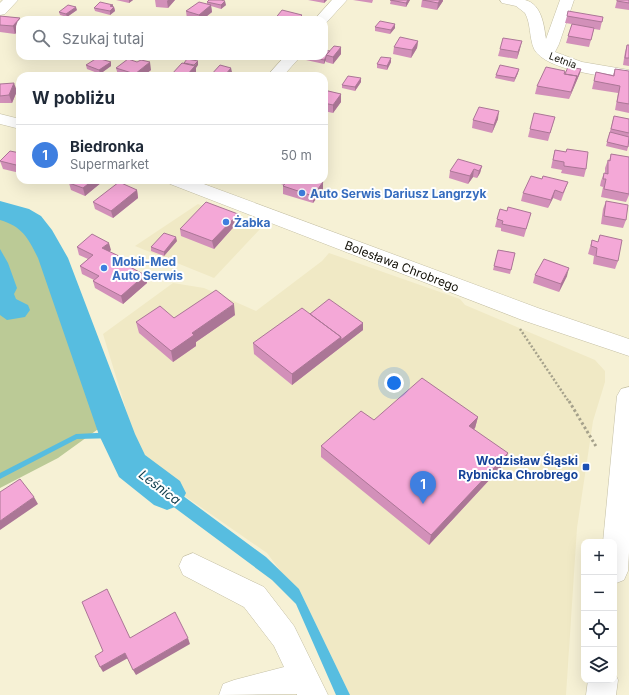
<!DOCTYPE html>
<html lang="pl">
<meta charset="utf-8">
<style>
body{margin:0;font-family:Inter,sans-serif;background:#f2f2f3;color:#1f2937}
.controls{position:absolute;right:12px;bottom:12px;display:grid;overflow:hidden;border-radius:8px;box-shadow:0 4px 16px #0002}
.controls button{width:36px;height:36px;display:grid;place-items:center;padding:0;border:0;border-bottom:1px solid #e0e1e3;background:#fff;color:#1f2937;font:20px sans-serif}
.you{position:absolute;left:394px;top:383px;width:14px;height:14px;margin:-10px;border:3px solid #fff;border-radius:50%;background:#1a73e8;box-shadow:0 0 0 6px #1a73e833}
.badge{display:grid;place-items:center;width:26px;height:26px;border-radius:50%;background:#1a73e8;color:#fff;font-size:13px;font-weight:700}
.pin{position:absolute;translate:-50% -33px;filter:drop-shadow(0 1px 2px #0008)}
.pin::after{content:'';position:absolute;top:21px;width:14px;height:12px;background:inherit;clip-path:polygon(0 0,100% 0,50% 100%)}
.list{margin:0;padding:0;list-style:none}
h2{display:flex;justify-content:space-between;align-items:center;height:52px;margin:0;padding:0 16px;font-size:17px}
h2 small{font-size:13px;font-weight:400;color:#747a83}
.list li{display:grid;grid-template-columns:26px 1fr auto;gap:12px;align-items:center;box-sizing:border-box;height:60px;padding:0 16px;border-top:1px solid #e0e1e3}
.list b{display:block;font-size:15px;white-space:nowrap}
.list p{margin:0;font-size:13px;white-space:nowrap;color:#747a83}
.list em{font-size:13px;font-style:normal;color:#747a83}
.icon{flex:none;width:22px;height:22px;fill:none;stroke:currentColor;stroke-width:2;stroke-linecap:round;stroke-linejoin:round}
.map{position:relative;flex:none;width:629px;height:695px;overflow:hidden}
.search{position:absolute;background:#fff;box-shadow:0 4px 16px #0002;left:16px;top:16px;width:312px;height:44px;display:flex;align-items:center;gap:10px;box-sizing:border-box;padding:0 14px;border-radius:12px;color:#747a83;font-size:15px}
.panel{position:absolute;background:#fff;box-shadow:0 4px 16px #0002;left:16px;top:72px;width:312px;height:112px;border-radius:12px}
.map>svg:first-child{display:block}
</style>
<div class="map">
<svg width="629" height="695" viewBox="0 0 629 695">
<rect width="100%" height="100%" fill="#f6f1d5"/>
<!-- built -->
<path fill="#f0e9c5" d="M 198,204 L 261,228 L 214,278 L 135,246 Z
M 329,253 L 460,299 L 465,305 L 595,360 L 605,371 L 605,382 L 593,421 L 577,528 L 566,695 L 350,695 L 299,589 L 282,573 L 267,553 L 166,483 L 143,464 L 139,458 L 135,461 L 126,439 L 135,439 L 103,334 L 173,283 L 204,288 L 256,311 L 322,261 Z"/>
<!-- green -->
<path fill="#bbca96" d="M 0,217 L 20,224 L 32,236 L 56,306 L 101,427 L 58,458 L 0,488 Z"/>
<!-- water -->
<path fill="#57bde0" d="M 0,249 L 8,263 L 17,288 L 14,294 L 16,299 L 28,305 L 30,310 L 25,317 L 7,320 L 0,315 Z
M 137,459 L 140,460 L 140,464 L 148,470 L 266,557 L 299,589 L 350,695 L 336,695 L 296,604 L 272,580 L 171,505 L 131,474 L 126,466 L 136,462 Z"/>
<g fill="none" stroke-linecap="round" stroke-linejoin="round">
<!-- stream -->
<path fill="#57bde0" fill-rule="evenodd" d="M 117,432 L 119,433 L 120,435 L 119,437 L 117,438 L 77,439 L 0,479 L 0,473 L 76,434 Z"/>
<!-- river -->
<path fill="#57bde0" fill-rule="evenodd" d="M 0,201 L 29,209 L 41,216 L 52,230 L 68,258 L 135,434 L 145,455 L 180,481 L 186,493 L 180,505 L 167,510 L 154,505 L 119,477 L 99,435 L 38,258 C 28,238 23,227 0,220 Z"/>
<defs>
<path id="minor" d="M 3,0 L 18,0 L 5,14 L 0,15 L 0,3 Z
M 332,0 L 347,0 L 326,23 L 324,24 L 324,20 L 314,20 Z
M 500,0 C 508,0 518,0 525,0 C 542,4 544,26 546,39 L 560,0 L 574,0 L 559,44 L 555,52 L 582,62 L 629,70 L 629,80 C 606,76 546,71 534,49 C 529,37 531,24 525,13 L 516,6 L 502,3 Z
M 285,56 L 301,56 L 283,76 L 267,76 Z
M 0,114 L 20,119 L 20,129 L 0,124 Z
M 167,180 L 193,180 L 538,308 L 629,339 L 629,356 L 522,320 L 170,184 Z
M 193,553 L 264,587 L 294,626 L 328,695 L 297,695 L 297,694 L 219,695 L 223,684 L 234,680 L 284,667 L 274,646 L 244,607 L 183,575 L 179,566 L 183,557 Z"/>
<path id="major" d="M 629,387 L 629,552 L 628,571 L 624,580 L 614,584 L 614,542 L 603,542 L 617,396 L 621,389 Z
M 614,671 L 618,680 L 616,695 L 586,695 L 588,680 L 614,680 Z"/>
</defs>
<!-- minor casing -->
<use href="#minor" stroke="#c4bfa4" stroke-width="1"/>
<!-- major casing -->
<use href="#major" stroke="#c4bfa4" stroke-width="1"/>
<!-- path-far1 -->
<path stroke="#a5a18b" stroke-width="2.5" stroke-dasharray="2 2" stroke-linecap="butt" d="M 520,329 L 569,402"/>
<!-- path -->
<path stroke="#a5a18b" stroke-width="3" stroke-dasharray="2.5 2.5" stroke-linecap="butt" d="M 569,401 L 597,448"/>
<!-- minor -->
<use href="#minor" fill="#fff" fill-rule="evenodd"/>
<!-- major -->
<use href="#major" fill="#fff" fill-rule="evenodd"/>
</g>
<!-- wall -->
<path fill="#d290b9" d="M 116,0 L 133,0 L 129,3 Z
M 155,0 L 175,0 L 168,8 L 156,7 Z
M 308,0 L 327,0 L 324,3 Z
M 353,0 L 373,0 L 372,3 Z
M 391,0 L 410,0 L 406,7 L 390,4 Z
M 422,0 L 443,1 L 437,10 L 421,7 Z
M 617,0 L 629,0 L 629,10 L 615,8 Z
M 207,2 L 226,5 L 221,9 L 211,6 L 212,12 L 202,20 L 192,20 L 187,19 L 186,11 L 207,4 Z
M 113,5 L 113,7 L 114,7 L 115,11 L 110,15 L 95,11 L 94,8 Z
M 77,10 L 67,17 L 60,15 L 59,12 Z
M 0,16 L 20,18 L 20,28 L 15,34 L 0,32 Z
M 567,16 L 603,17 L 600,30 L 594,29 L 589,47 L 566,43 L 572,24 L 565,23 Z
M 375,27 L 395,28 L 390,34 L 375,31 Z
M 418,41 L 417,48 L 411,58 L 393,54 L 394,47 Z
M 627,45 L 629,45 L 629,66 L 623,65 L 625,52 Z
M 341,47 L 341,54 L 333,64 L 326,62 L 326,60 L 324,64 L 306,60 L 305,56 L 330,51 Z
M 500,49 L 520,49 L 517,59 L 498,56 Z
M 391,58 L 391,62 L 387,70 L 377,68 L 377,64 Z
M 111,62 L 111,66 L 100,74 L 87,69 L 86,65 Z
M 116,68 L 151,70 L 143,76 L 120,76 L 118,75 Z
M 615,69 L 629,71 L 629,113 L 615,110 L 618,93 L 592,89 L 596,72 L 613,75 Z
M 518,73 L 514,82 L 495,78 L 496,75 Z
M 580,73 L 569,99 L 535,94 L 537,86 L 564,74 Z
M 361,78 L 361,82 L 355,91 L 342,88 L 342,85 Z
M 0,84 L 17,91 L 12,103 L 0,103 Z
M 324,90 L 341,94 L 341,102 L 333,113 L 324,111 Z
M 614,116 L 629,119 L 629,143 L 627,151 L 606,146 Z
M 555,117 L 548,141 L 528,137 L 530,129 Z
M 498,119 L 492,133 L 472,128 L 473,120 Z
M 567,149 L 586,169 L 584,177 L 561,173 L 562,170 L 551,168 L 553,158 L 555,150 L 566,152 Z
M 20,153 L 20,173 L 3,169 L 0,161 Z
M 611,154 L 629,157 L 629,195 L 626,202 L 601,197 L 603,187 L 600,186 L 601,181 L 604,173 L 605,174 L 605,168 L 608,160 L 609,161 Z
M 482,166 L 480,173 L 477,178 L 473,177 L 468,184 L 449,178 L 450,171 Z
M 542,179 L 568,182 L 561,201 L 553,198 L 548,208 L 521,201 L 523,193 Z
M 72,180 L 102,180 L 102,182 L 85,196 L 71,190 L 69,183 Z
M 268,180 L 316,180 L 323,182 L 323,190 L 313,203 L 283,194 L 283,186 L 284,185 Z
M 137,190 L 138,198 L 113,218 L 95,209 L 93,202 Z
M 606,201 L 626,220 L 623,228 L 601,224 L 603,209 Z
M 507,211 L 531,213 L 524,237 L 501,231 L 501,228 L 495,227 L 497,219 Z
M 239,221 L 214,249 L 181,236 L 180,229 Z
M 600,235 L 618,261 L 615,269 L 593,264 L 594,256 L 588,254 L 592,240 L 598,242 Z
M 177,241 L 164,256 L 151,251 L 151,247 Z
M 77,247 L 111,250 L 109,252 L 121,257 L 122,263 L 145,275 L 147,283 L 123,304 L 95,288 L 93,281 L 94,280 L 82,274 L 80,266 L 88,259 L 79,255 Z
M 498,250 L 515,253 L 510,274 L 493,270 Z
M 535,275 L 567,276 L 559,292 L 533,283 Z
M 310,314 L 363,330 L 292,385 L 254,354 L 253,343 Z
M 235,315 L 196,342 L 196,346 L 173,362 L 139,333 L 136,322 L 174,318 Z
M 478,417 L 475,428 L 474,429 L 505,463 L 429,545 L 321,457 L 321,446 L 374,420 Z"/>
<!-- shaded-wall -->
<path fill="#ab7696" d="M 129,0 L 133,0 L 129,3 Z
M 168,0 L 175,0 L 168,8 L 167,1 Z
M 324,0 L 327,0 L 324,3 Z
M 408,0 L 410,0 L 406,7 L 406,3 Z
M 440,0 L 443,0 L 443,1 L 437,10 L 438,3 Z
M 225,1 L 226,5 L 221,9 L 221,5 Z
M 113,5 L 113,8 L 114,7 L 115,11 L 110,15 L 110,6 Z
M 211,5 L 212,12 L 202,20 L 199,20 L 199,15 Z
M 76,7 L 77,10 L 67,17 L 66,14 Z
M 302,15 L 302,20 L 297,20 Z
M 20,18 L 20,28 L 15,34 L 13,26 Z
M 395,24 L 395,28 L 390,34 L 391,30 Z
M 418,41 L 417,48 L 411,58 L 412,50 Z
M 522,41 L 520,49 L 517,59 L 518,52 Z
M 341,47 L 341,54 L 333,64 L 333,57 Z
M 326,57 L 326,60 L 324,64 L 324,60 Z
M 391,58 L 391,62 L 387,70 L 387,66 Z
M 198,61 L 198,65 L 196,68 L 196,73 L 194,76 L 186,76 Z
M 111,62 L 111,66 L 100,74 L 99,70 Z
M 150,62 L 151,70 L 143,76 L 135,76 L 135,74 Z
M 231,68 L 232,72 L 228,76 L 224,76 Z
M 519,69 L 518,73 L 514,82 L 515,78 Z
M 581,69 L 580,73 L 569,99 L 577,76 Z
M 361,78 L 361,82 L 355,91 L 355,87 Z
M 14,83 L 17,91 L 12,103 L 9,95 Z
M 341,94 L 341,102 L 333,113 L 333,105 Z
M 499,111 L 498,119 L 492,133 L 494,125 Z
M 482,166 L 480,173 L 477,178 L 479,171 Z
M 474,169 L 473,177 L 468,184 L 470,176 Z
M 93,180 L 102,180 L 102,182 L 85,196 L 83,188 Z
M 323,182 L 323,190 L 313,203 L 313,196 Z
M 137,190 L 138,198 L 113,218 L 111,211 Z
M 555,190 L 553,198 L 548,208 L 551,200 Z
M 238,214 L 239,221 L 214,249 L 212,241 Z
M 176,237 L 177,241 L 164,256 L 164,252 Z
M 109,243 L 111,250 L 104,256 L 102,248 Z
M 121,257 L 123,265 L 117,260 Z
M 569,268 L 567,276 L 559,292 L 561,284 Z
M 145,275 L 147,283 L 123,304 L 121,296 Z
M 234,304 L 235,315 L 196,342 L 196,346 L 173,362 L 171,351 L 192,333 Z
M 363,323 L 363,330 L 292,385 L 292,374 L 341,337 Z
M 478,417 L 475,428 L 467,436 L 469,426 Z
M 508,453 L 505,463 L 429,545 L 431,535 Z
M 34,497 L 38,504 L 0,530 L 0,521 Z
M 188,638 L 190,644 L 136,675 L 133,670 Z
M 125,653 L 128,658 L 103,672 L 100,667 Z"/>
<!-- building -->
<path fill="#f4a8d7" stroke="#ab7696" d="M 209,0 L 221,0 L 225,1 L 221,5 L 207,2 Z
M 390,0 L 408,0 L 406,3 Z
M 423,0 L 440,0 L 438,3 Z
M 617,0 L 629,0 L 629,3 L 617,1 Z
M 100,2 L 113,5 L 110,6 L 114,7 L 110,11 L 94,8 Z
M 199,2 L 211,5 L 199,15 L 186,11 Z
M 68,5 L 76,7 L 66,14 L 59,12 Z
M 282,10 L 302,15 L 297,20 L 294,19 L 293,20 L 274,20 Z
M 568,11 L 603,17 L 602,22 L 567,16 Z
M 0,16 L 20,18 L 13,26 L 0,25 Z
M 53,18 L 61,20 L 50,20 Z
M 380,21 L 395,24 L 391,30 L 375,27 Z
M 572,24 L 594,28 L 591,40 L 568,36 Z
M 400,37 L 418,41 L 412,50 L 394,47 Z
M 503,38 L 522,41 L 518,52 L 500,49 Z
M 627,45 L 629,45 L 629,58 L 625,58 Z
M 334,46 L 341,47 L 333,57 L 326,55 Z
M 324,50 L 330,51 L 326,55 L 326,57 L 324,60 L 306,56 L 324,56 Z
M 381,57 L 391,58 L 387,66 L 377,64 Z
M 97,58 L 111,62 L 99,70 L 86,65 Z
M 128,59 L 137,62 L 141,60 L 150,62 L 135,74 L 116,68 Z
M 187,59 L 198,61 L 194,65 L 184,63 Z
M 182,63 L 195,66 L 186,76 L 175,76 L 171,75 Z
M 220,65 L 231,68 L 224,76 L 210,76 Z
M 500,65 L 519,69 L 515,78 L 496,75 Z
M 546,67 L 565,71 L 564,74 L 577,76 L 571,92 L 537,86 Z
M 568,67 L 581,69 L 576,80 L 577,76 L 565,74 Z
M 615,69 L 629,71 L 629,104 L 617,102 L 620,86 L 594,81 L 596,72 L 614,76 Z
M 348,76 L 361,78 L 355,87 L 342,85 Z
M 14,83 L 9,95 L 0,96 L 0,84 Z
M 324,90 L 341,94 L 333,105 L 324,103 Z
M 479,107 L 499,111 L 494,125 L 473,120 Z
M 534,113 L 555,117 L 550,133 L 530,129 Z
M 614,116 L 629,119 L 629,133 L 611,129 Z
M 610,132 L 629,137 L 628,147 L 607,142 Z
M 567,149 L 588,152 L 586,169 L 564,166 L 564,162 L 553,160 L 555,150 L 566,152 Z
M 10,151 L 20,153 L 20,166 L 0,161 Z
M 611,154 L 629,157 L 629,194 L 604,189 L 606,179 L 603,179 L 604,173 L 608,174 L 608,160 L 610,161 Z
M 458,159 L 482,166 L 479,171 L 474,169 L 470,176 L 450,171 Z
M 531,176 L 542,179 L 543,176 L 568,182 L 563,193 L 555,190 L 551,200 L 523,193 Z
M 72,180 L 93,180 L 83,188 L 69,183 Z
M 288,180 L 316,180 L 323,182 L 313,196 L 283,186 Z
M 119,182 L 137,190 L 111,211 L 93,202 Z
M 606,201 L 628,205 L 626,220 L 604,216 Z
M 206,202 L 238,214 L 212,241 L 180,229 Z
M 508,207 L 531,213 L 526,229 L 502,224 L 503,221 L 497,219 L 500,209 L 507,211 Z
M 164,233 L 176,237 L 164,252 L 151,247 Z
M 92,234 L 109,243 L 102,248 L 121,257 L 117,260 L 145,275 L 121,296 L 93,281 L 99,276 L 80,266 L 93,255 L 77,247 Z
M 600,235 L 622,240 L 618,261 L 596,256 L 597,248 L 591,246 L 592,240 L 598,242 Z
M 498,250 L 515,253 L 511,270 L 494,266 Z
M 544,259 L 569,268 L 561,284 L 535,275 Z
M 216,290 L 234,304 L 192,333 L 194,335 L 171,351 L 136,322 L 160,306 L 174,318 Z
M 329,299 L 363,323 L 341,340 L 341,337 L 310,314 Z
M 302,308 L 341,337 L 292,374 L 253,343 Z
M 422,378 L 478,417 L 469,426 L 508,453 L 431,535 L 321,446 L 361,411 L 374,420 Z
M 20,479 L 34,497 L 0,521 L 0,492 Z
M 107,589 L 130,638 L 175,612 L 188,638 L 133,670 L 125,653 L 100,667 L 95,656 L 103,651 L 82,602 Z"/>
<!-- markers -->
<g fill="#3f7fe0" stroke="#fff" stroke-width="1.5">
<circle cx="302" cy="193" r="4"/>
<circle cx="226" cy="222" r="4"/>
<circle cx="104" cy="268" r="4"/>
</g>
<rect fill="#1a4fb4" stroke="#fff" stroke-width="1.5" x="582" y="463" width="8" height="8" rx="2"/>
<g text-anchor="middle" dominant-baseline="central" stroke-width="4" stroke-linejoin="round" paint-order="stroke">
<!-- far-street labels -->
<g font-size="10" fill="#121007" stroke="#fff">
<text transform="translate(563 60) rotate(20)">Letnia</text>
</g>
<!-- shop labels -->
<g font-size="12" font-weight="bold" fill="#366cbe" stroke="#fff" text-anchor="start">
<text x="310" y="193">Auto Serwis Dariusz Langrzyk</text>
<text x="234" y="222">Żabka</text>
<text x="112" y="261">Mobil-Med<tspan x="112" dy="14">Auto Serwis</tspan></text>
</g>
<!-- street labels -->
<g font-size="12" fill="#121007" stroke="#fff">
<text transform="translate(402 266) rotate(21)">Bolesława Chrobrego</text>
</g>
<!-- transit labels -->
<g font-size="12" font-weight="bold" fill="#164399" stroke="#fff" text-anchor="end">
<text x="578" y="460">Wodzisław Śląski<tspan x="578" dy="14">Rybnicka Chrobrego</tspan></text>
</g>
<!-- water labels -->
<g font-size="13" font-style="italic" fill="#144151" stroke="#fff">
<text transform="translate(160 487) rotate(37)">Leśnica</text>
</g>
</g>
</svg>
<div class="controls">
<button>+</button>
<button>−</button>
<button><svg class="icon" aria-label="locate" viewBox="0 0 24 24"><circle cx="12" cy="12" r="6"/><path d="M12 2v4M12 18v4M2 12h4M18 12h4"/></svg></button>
<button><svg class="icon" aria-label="layers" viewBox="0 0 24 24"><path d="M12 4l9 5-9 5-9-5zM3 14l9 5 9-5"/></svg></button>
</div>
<div class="you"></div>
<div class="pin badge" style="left:423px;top:504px;background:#3f7fe0">1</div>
<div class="search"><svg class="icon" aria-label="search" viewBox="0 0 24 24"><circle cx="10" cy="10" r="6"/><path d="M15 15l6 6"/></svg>Szukaj tutaj</div>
<section class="panel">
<h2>W pobliżu<small></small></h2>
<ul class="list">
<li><span class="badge" style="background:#3f7fe0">1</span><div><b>Biedronka</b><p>Supermarket</p></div><em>50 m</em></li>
</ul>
</section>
</div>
